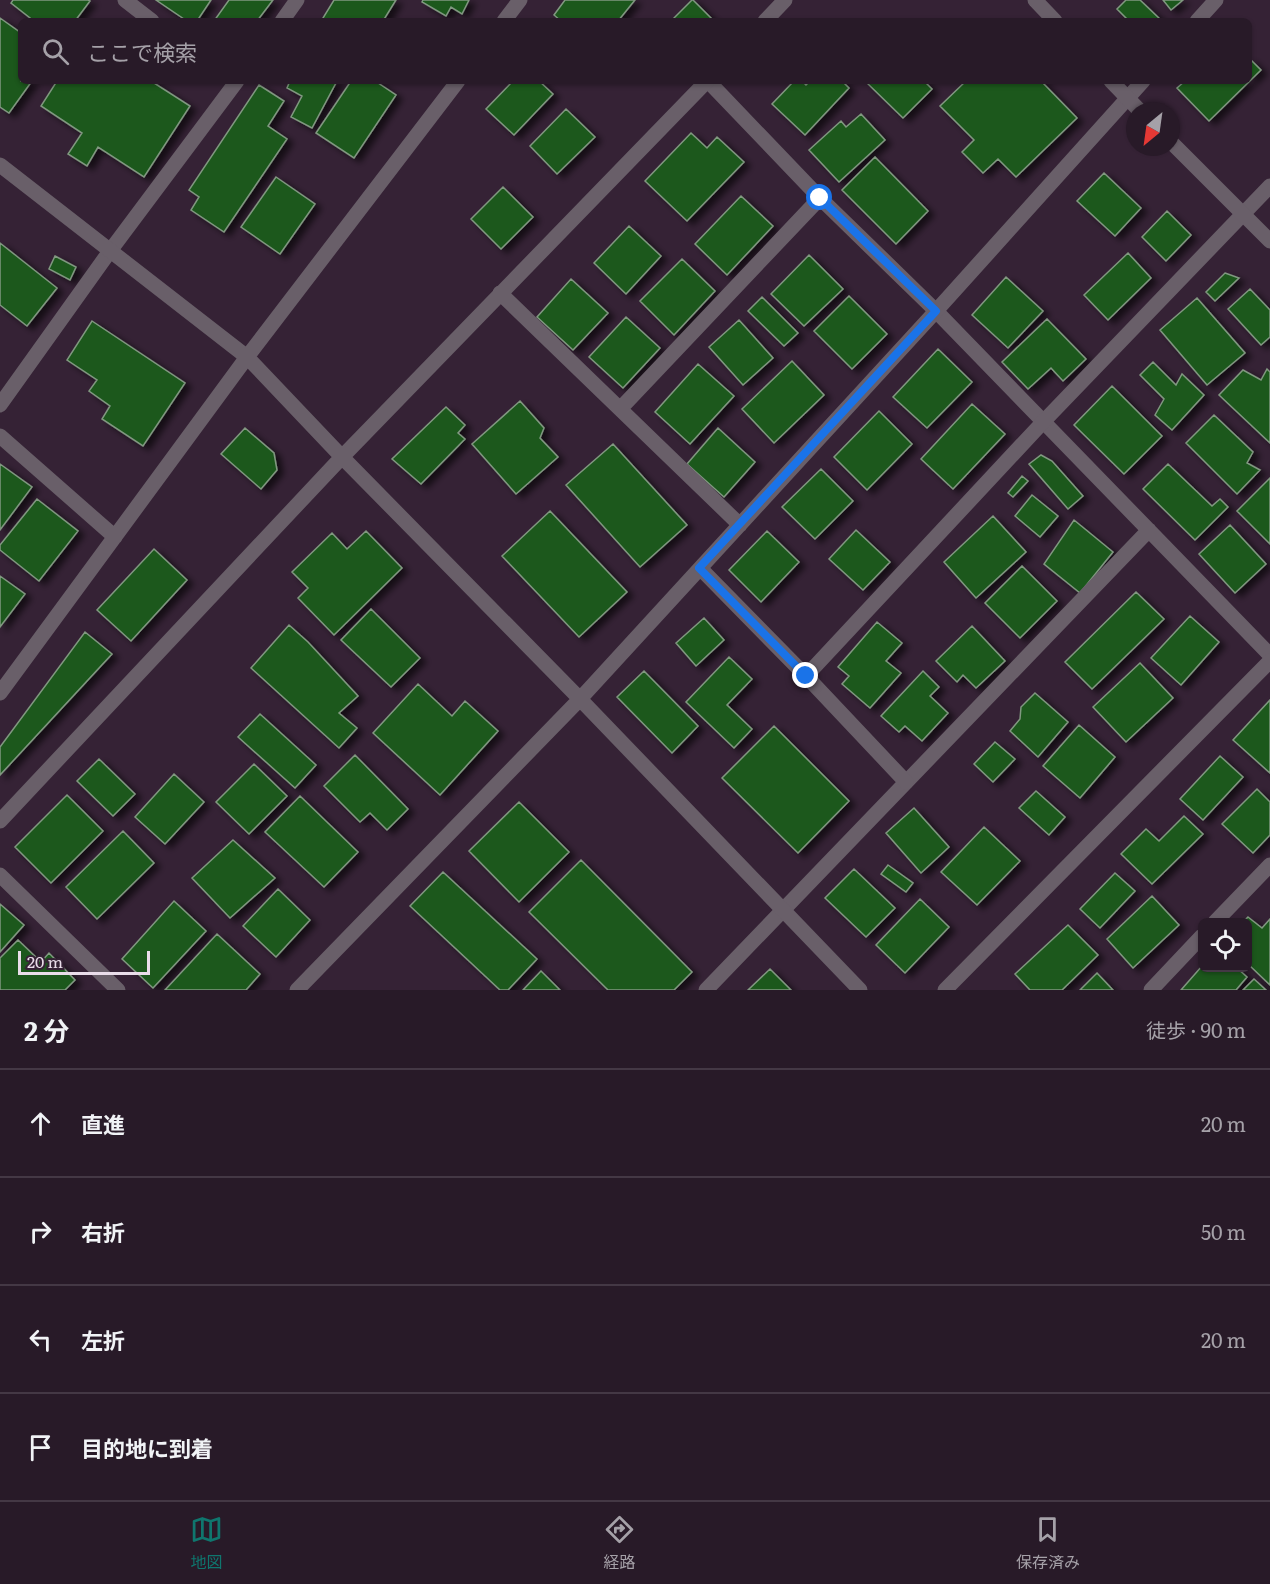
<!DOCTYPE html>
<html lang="ja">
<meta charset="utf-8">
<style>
body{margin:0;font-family:Literata,"Noto Sans JP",serif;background:#342734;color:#f1f3f6}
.controls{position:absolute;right:18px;bottom:18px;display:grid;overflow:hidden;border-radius:9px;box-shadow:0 2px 4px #0004}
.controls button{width:54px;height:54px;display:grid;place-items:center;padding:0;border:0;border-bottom:2px solid #443845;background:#281a28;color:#f1f3f6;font:30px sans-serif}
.compass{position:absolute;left:1126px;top:102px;width:54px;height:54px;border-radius:50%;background:#281a28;box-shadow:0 2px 4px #0004;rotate:209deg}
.scale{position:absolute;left:18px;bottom:15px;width:132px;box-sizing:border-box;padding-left:6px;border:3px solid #eaddea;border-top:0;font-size:16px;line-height:21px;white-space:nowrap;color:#eaddea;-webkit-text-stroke:4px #352235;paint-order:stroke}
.stop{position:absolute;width:18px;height:18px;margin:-14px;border:4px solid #1a73e8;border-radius:50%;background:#fff}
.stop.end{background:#1a73e8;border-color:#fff;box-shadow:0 2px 6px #0008}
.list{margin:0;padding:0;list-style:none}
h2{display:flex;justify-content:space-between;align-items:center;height:78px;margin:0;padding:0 24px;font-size:26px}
h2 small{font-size:20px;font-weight:400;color:#a5a1a8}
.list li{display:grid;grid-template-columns:39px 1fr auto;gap:18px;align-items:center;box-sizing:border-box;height:108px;padding:0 24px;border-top:2px solid #443845}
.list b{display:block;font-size:22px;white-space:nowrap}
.list em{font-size:20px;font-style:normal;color:#a5a1a8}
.icon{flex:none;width:33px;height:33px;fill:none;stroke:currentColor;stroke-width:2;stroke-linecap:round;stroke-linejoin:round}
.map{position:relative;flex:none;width:1270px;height:990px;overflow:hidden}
.search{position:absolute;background:#281a28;box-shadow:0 2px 4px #0004;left:18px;right:18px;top:18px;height:66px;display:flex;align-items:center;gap:15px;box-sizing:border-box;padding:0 21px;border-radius:9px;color:#a5a1a8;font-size:22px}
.sheet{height:510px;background:#281a28}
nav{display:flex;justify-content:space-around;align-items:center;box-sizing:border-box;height:84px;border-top:2px solid #443845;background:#281a28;font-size:16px;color:#a5a1a8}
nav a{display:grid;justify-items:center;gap:3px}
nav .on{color:#0f766e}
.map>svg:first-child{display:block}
</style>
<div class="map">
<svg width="1270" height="990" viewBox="0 0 1270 990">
<defs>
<filter id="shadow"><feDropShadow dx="6" dy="4" stdDeviation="3" flood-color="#0009"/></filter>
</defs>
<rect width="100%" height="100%" fill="#352235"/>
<!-- building -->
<path fill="#1a591d" stroke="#819880" stroke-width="1.5" filter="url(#shadow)" d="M 13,0 L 88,0 L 90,1 L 75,21 L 34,21 L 11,3 Z
M 156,0 L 211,0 L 197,21 L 187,21 Z
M 229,0 L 273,0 L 257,21 L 214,21 Z
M 334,0 L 396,0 L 383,21 L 328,21 L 323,18 Z
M 423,0 L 469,0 L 462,14 L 451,7 L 446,16 L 422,2 Z
M 565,0 L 635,0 L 618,21 L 561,21 L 554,15 Z
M 693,0 L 714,21 L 671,21 L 692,0 Z
M 1126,0 L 1140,0 L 1162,21 L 1129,21 L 1117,9 Z
M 1163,0 L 1183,0 L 1171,10 Z
M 0,18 L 21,33 L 21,81 L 32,81 L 9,113 L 0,107 Z
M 1249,58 L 1261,70 L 1209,121 L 1177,88 L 1185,81 L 1249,81 Z
M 57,81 L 151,81 L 190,106 L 144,177 L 98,147 L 87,166 L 68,154 L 82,133 L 41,106 Z
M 290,81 L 337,81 L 312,128 L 291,117 L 302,96 L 287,88 Z
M 351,81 L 375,81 L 396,95 L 354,158 L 316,133 Z
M 513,81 L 539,81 L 553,94 L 514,135 L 486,109 Z
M 794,81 L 802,81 L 806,85 L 810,81 L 842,81 L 849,88 L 805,135 L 772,104 Z
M 924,81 L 932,89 L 903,118 L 866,82 Z
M 966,81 L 1041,81 L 1077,118 L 1016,177 L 998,159 L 983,173 L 962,152 L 974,140 L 940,106 Z
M 259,85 L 284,101 L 268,126 L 287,139 L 224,232 L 191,210 L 199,197 L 189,190 Z
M 566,109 L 595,137 L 557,174 L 530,146 Z
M 861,114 L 885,140 L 839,182 L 809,150 L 841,121 L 846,127 Z
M 691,133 L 707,148 L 717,137 L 744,162 L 687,221 L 645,181 Z
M 875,157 L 928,211 L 896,244 L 842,190 Z
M 1104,173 L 1141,208 L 1115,236 L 1077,201 Z
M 276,177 L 315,204 L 280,254 L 241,227 Z
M 503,187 L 533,217 L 501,249 L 471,219 Z
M 741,196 L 773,226 L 727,275 L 695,244 Z
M 1167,211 L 1191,235 L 1166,261 L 1142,237 Z
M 629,226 L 661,256 L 626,294 L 594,263 Z
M 0,243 L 57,288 L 27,326 L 0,305 Z
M 1128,253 L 1151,278 L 1108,320 L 1084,295 Z
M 809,255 L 843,289 L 804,326 L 771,294 Z
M 55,256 L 76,267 L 70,280 L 49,269 Z
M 682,259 L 715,291 L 674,335 L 640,301 Z
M 1225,273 L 1239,278 L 1215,301 L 1206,292 Z
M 1006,277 L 1043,311 L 1008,348 L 972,315 Z
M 571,279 L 608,313 L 573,350 L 537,317 Z
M 1250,289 L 1270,310 L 1270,337 L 1261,345 L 1228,309 Z
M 849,296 L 887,334 L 852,369 L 814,331 Z
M 762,297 L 798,333 L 784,346 L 748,311 Z
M 1197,298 L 1245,353 L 1207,385 L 1160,330 Z
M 626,317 L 660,348 L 623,388 L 589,357 Z
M 1047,319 L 1086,359 L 1063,381 L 1051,368 L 1028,389 L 1002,362 Z
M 739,320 L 773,358 L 743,385 L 709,347 Z
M 92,321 L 185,383 L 143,446 L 102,419 L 110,406 L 89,391 L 97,380 L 67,360 Z
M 938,349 L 972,382 L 927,428 L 893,397 Z
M 792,361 L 824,395 L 774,443 L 742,409 Z
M 1153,362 L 1176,385 L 1182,374 L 1204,395 L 1172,430 L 1155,415 L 1164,399 L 1140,375 Z
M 698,364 L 734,396 L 690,444 L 655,412 Z
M 1267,369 L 1270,372 L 1270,443 L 1219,395 L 1243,370 L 1261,380 Z
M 1112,386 L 1162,436 L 1124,474 L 1074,425 Z
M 520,401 L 544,428 L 540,438 L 558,457 L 516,494 L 472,444 Z
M 972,404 L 1005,434 L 953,489 L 921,459 Z
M 446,407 L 465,425 L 458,433 L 465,439 L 421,484 L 392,459 Z
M 879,411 L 912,444 L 867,490 L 834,457 Z
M 1214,415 L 1253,452 L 1247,463 L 1260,470 L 1237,494 L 1186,443 Z
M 245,428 L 274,453 L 277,470 L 261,489 L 221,454 Z
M 718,428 L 755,462 L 724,497 L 687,464 Z
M 613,444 L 687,525 L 640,567 L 566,485 Z
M 1041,455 L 1052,461 L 1083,496 L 1068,509 L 1029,464 Z
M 0,464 L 32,487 L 0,530 Z
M 1168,464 L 1212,506 L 1220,499 L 1228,507 L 1195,540 L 1143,489 Z
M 821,469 L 853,501 L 815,539 L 782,507 Z
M 1022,476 L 1028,481 L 1013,497 L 1008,493 Z
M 1270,478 L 1270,544 L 1237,511 Z
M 1032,495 L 1058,516 L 1040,537 L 1015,516 Z
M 37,499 L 78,531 L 39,581 L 0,550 L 0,545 Z
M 550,511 L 627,592 L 579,637 L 502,556 Z
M 993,516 L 1026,552 L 976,598 L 944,562 Z
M 1074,520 L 1113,552 L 1080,593 L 1044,564 Z
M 1230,525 L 1266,564 L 1235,593 L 1199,554 Z
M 856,530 L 890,562 L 863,590 L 829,559 Z
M 366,531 L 402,568 L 334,635 L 298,598 L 308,588 L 292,572 L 332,533 L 347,549 Z
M 767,531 L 799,562 L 761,602 L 729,570 Z
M 154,549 L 187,580 L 131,641 L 97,610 Z
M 1022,566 L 1057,601 L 1020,638 L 985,603 Z
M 0,576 L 25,594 L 0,627 Z
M 1136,592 L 1164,619 L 1092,689 L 1065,662 Z
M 371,609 L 420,658 L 391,687 L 341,640 Z
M 1190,616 L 1219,642 L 1181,685 L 1151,658 Z
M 704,618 L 724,640 L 696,666 L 676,643 Z
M 877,622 L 902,643 L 886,661 L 901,673 L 870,708 L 842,684 L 849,676 L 838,667 Z
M 289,625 L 308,642 L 358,696 L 339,713 L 357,728 L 339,748 L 251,668 Z
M 972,626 L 1005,661 L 976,688 L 963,675 L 957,682 L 936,661 Z
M 85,632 L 112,654 L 0,775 L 0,747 Z
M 729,657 L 752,679 L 727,705 L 752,729 L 734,748 L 686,702 Z
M 1140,663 L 1173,698 L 1126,742 L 1093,707 Z
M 644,671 L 698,726 L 672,753 L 617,697 Z
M 923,671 L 939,687 L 930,696 L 948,713 L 922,741 L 905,726 L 899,732 L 881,716 Z
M 418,684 L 452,716 L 465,701 L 498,731 L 440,795 L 373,733 Z
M 1035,693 L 1068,722 L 1038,757 L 1010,731 L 1020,719 L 1021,707 Z
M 1270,700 L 1270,773 L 1233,740 Z
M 260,714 L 316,765 L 295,788 L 238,737 Z
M 1079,725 L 1115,757 L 1080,798 L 1043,766 Z
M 774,726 L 849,801 L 798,853 L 722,778 Z
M 995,742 L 1015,759 L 993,782 L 974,764 Z
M 355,755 L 408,809 L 387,830 L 370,813 L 360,822 L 324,786 Z
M 1220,756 L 1243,777 L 1203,820 L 1180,799 Z
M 99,759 L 135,794 L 113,816 L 77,781 Z
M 254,764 L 287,796 L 249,834 L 216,802 Z
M 174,774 L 204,802 L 165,844 L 135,817 Z
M 1257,789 L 1270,802 L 1270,835 L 1253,853 L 1222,824 Z
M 1036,791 L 1065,817 L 1049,835 L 1019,808 Z
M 67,795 L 103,831 L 51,883 L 15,847 Z
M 300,796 L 358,852 L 324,887 L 265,832 Z
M 519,802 L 569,852 L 519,902 L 469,851 Z
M 914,808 L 949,847 L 921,873 L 886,833 Z
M 1184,816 L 1203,834 L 1152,884 L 1121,854 L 1146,829 L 1159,841 Z
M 984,827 L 1020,861 L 977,905 L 941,872 Z
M 123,831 L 154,863 L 97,919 L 66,887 Z
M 233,840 L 275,878 L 230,918 L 192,878 Z
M 581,860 L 692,972 L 674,990 L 608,990 L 529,912 Z
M 888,865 L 913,883 L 906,892 L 881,874 Z
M 854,869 L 895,908 L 866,937 L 825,898 Z
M 443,872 L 537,959 L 508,990 L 500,990 L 410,906 Z
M 1115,873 L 1135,891 L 1100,928 L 1080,909 Z
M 278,889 L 310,920 L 276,957 L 243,926 Z
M 1152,896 L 1179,925 L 1133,968 L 1107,939 Z
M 920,899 L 949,927 L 905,973 L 876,945 Z
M 174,901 L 206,931 L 153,988 L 122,959 Z
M 0,904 L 24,925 L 0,952 Z
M 1248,917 L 1262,928 L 1270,919 L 1270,985 L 1248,964 L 1248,922 L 1243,922 Z
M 1068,925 L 1098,955 L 1062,990 L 1030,990 L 1015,974 Z
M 217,934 L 260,974 L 246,990 L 165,990 Z
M 18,940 L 41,962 L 49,953 L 75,980 L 65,990 L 0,990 L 0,958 Z
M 1202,966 L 1237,968 L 1247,977 L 1236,990 L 1181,990 Z
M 770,969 L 791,990 L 748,990 Z
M 541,971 L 560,990 L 523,990 Z
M 1097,973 L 1113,990 L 1080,990 Z
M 1254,979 L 1266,990 L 1243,990 Z"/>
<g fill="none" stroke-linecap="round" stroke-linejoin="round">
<!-- service -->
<path stroke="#695f69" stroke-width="15" d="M 125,0 L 152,21
M 282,21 L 297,0
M 708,81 L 820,198 L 936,311 L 1270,655
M 0,405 L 110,251 L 237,81
M 706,990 L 1149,530"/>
<!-- minor -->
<path stroke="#695f69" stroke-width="15" d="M 504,21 L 520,0
M 765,21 L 785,0
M 1197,21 L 1216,0
M 0,165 L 247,357 L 342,457 L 580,699 L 860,990
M 500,293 L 740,525
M 620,409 L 820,198
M 0,436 L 115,537
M 700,568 L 806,676 L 906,782
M 806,676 L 1044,421 L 1270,186
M 0,693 L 247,357 L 458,81
M 0,821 L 342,457 L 707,81
M 0,875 L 118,990
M 1215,922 L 1270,865
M 297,990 L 580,699 L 936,311 L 1143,81
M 945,990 L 1270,661
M 1151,990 L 1202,936"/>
<!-- tertiary -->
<path stroke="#695f69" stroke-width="15" d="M 1035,0 L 1055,21
M 1111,81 L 1140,111
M 1171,142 L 1270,241"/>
</g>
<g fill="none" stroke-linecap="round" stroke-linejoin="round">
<!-- route -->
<path stroke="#1a73e8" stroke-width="8" d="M 806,676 L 699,568 L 936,311 L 820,198"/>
</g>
</svg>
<div class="controls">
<button><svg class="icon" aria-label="locate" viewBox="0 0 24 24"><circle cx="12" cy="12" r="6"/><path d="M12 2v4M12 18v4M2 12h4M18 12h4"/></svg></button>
</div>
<svg class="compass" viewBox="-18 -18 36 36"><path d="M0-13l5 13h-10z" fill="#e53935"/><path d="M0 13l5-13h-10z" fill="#a5a1a8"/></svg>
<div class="scale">20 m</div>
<div class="stop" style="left:820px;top:198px"></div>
<div class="stop end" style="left:806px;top:676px"></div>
<div class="search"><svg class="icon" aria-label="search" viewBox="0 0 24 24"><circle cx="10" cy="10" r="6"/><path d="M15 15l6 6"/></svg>ここで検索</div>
</div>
<section class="sheet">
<h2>2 分<small>徒歩 · 90 m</small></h2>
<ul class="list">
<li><svg class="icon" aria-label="ahead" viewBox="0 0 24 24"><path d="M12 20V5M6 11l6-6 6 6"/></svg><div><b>直進</b></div><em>20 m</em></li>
<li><svg class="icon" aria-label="right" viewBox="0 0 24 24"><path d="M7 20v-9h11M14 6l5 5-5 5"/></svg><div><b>右折</b></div><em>50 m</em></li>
<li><svg class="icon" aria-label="left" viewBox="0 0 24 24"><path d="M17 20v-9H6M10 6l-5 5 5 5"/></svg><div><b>左折</b></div><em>20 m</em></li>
<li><svg class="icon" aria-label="arrive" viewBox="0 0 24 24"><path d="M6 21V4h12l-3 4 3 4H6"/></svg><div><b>目的地に到着</b></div></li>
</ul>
</section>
<nav>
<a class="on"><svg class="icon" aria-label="map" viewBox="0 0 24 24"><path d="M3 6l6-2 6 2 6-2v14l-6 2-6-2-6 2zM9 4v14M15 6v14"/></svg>地図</a>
<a><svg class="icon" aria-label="directions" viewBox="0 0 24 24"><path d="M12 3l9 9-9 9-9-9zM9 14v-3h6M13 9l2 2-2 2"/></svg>経路</a>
<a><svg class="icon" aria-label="saved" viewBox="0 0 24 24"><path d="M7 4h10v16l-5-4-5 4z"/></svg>保存済み</a>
</nav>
